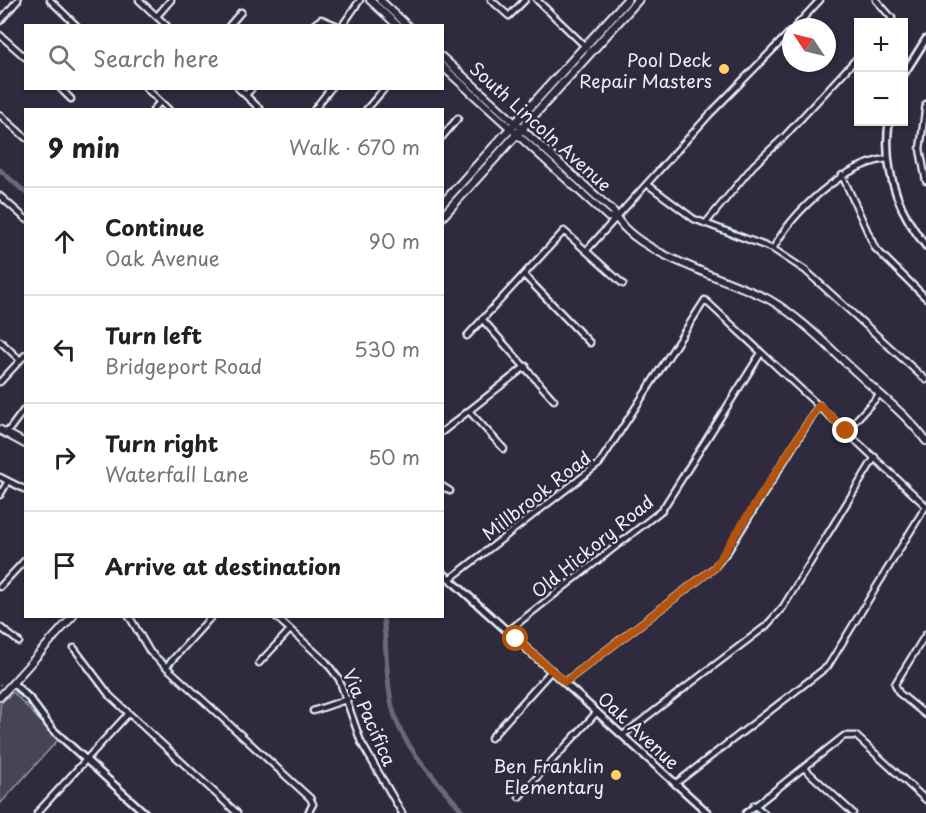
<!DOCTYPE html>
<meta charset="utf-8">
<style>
body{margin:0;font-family:"Playpen Sans",sans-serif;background:#f6f6f6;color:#202124}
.controls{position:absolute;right:18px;top:18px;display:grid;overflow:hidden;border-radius:0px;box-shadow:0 2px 4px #0004}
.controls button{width:54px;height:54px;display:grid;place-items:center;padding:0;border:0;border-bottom:2px solid #e0e0e0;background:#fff;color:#202124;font:30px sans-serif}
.compass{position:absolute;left:782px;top:18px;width:54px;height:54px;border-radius:50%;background:#fff;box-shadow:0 2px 4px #0004;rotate:305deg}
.stop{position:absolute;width:18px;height:18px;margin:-14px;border:4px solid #b45309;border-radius:50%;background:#fff}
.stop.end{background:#b45309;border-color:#fff;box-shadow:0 2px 6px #0008}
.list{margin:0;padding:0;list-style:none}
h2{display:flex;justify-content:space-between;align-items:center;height:78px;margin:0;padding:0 24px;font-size:26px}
h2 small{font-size:20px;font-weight:400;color:#757577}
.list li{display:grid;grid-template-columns:39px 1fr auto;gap:18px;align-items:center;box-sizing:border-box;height:108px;padding:0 24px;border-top:2px solid #e0e0e0}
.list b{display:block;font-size:22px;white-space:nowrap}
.list p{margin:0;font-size:20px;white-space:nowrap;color:#757577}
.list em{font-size:20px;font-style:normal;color:#757577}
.icon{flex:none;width:33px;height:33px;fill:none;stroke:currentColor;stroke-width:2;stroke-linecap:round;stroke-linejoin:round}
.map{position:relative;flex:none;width:926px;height:813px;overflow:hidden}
.search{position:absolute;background:#fff;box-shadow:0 2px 4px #0004;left:24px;top:24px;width:420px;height:66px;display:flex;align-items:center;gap:15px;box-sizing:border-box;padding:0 21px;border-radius:0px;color:#757577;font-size:22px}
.panel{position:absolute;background:#fff;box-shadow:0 2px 4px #0004;left:24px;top:108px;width:420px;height:510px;border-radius:0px}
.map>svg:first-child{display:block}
</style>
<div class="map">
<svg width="926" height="813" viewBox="0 0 926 813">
<rect width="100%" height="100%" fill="#2f2a3d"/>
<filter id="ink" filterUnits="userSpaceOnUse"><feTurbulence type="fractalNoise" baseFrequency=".0167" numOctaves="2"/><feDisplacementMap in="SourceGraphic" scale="12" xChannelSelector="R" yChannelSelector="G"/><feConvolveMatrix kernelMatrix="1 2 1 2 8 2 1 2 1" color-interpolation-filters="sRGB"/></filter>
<g filter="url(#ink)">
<!-- green -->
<path fill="#464455" stroke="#979aa6" stroke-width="1.5" d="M 13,692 L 58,740 L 0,804 L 0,704 Z"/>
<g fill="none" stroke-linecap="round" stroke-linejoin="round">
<!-- stream -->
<path stroke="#9c9fab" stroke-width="1.5" d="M 0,684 L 0,685"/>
<!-- canal -->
<path stroke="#696978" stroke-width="5" d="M 0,170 L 26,193
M 383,616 C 387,647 385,679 393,710 C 403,749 439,782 464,813"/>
<defs>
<path id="minor" d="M 50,0 L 77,26
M 139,0 L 167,26
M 491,0 L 509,16 L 525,0
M 537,0 L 587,48
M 876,0 L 892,18 L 890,22
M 157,16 L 171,0
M 0,21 L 18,0
M 229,26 L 241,12
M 312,26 L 321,19 L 338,26
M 342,26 L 360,0
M 795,27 L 820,0
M 0,35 L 26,58
M 60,88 L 71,99
M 146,88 L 169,110
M 238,88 L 261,110
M 246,95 L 252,88
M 926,104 L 920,149 L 926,181
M 153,110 L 160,102
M 314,110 L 331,88
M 366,110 L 385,88
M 0,115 L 26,138
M 442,137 L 458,118
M 842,175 L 875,248 L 926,298
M 647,184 L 694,219 L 773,249 L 805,270 L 926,380
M 0,196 L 26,219
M 705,224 L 753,166 L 784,137 L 858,57
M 773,249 C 793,211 844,164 887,159
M 586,251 L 710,114 L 791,31
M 524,275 L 590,343
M 482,319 L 554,400
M 467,336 L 564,231 L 623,284
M 0,341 L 20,360
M 0,382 L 26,354
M 469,411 L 504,449
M 846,431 L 880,394
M 442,432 L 526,366
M 6,434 L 26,407
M 0,477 L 26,490
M 442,486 L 450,491
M 0,495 L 8,481
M 450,579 L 599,464 L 705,300 L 926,506 L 828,666 L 675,784
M 0,587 L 26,559
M 129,616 L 150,652 L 310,798 L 313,804 L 308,813
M 275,616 L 326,662 L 339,679 L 361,742 L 402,813
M 0,627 L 19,642
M 508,631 L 662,510 L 761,353
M 926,634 L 895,684 L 899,693 L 926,715
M 74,648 L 110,696 L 237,813
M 259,663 L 290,630
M 166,667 L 212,616
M 565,682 L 714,568 L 728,551 L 819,405
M 313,711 L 348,699
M 623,735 L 766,626 L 783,607 L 875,457
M 491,738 L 552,670
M 804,768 L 853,813
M 519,797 L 597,712
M 754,805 L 764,813
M 37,813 L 128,714
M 746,813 L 844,736 L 856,736 L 926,800"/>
<path id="tertiary" d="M 904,74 L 926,39
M 889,122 C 883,169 896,209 926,246
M 442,572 L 708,813
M 13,683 L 29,698 L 52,729 L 145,813"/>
<path id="secondary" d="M 370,0 L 398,26
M 380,0 L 408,26
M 442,57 L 614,212 C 629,253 733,280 770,300 C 803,319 830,349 858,374 C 881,396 907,415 926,441
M 442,66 L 608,217 L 616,219
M 0,697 L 73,616"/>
<path id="primary" d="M 442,204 L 627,0
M 442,217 L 638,0
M 0,430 L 26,444"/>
</defs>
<!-- minor casing -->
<use href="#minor" stroke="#e8f1f8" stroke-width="9"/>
<!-- tertiary casing -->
<use href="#tertiary" stroke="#e8f1f8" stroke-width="10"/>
<!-- secondary casing -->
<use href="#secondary" stroke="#e8f1f8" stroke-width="10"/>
<!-- primary casing -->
<use href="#primary" stroke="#e8f1f8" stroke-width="11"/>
<!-- minor -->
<use href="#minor" stroke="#2f2a3d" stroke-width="4.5"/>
<!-- tertiary -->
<use href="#tertiary" stroke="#2f2a3d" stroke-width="5"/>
<!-- secondary -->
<use href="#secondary" stroke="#2f2a3d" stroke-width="6"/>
<!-- primary -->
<use href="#primary" stroke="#2f2a3d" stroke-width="7"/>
</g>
</g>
<g fill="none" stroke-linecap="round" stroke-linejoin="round" filter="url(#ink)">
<!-- route -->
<path stroke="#b45309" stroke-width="8" d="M 516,639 L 565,682 L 714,568 L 819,405 L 846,431"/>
</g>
<!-- markers -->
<g fill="#ffd166" stroke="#2f2a3d" stroke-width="2">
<circle cx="724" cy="69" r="6"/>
<circle cx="616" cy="775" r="6"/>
</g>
<g text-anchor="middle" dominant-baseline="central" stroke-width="5" stroke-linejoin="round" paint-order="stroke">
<!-- poi labels -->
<g font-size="18" fill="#e8f1f8" stroke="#2f2a3d" text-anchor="end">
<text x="712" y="59">Pool Deck<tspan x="712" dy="21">Repair Masters</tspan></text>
<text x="604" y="765">Ben Franklin<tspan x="604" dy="21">Elementary</tspan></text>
</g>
<!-- street labels -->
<g font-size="18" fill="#e8f1f8" stroke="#2f2a3d">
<text transform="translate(541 126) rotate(42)">South Lincoln Avenue</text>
<text transform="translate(536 495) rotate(-38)">Millbrook Road</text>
<text transform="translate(592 546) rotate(-39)">Old Hickory Road</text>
<text transform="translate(370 717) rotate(66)">Via Pacifica</text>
<text transform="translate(639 730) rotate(43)">Oak Avenue</text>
</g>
</g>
</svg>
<div class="controls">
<button>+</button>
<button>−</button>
</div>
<svg class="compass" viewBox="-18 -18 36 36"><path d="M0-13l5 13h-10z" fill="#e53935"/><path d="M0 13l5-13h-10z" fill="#757577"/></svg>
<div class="stop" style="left:516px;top:639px"></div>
<div class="stop end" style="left:846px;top:431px"></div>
<div class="search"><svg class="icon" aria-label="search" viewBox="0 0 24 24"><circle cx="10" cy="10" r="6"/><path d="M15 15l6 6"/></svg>Search here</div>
<section class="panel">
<h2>9 min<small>Walk · 670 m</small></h2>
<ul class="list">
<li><svg class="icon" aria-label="ahead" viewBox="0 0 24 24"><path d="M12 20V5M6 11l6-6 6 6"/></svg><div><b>Continue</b><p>Oak Avenue</p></div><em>90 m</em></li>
<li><svg class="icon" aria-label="left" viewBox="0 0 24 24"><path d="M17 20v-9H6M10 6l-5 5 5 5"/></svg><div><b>Turn left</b><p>Bridgeport Road</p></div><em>530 m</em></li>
<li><svg class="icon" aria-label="right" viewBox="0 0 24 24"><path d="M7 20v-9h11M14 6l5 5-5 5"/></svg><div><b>Turn right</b><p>Waterfall Lane</p></div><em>50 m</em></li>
<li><svg class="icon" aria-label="arrive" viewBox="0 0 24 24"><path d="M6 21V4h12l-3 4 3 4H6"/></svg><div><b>Arrive at destination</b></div></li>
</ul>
</section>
</div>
